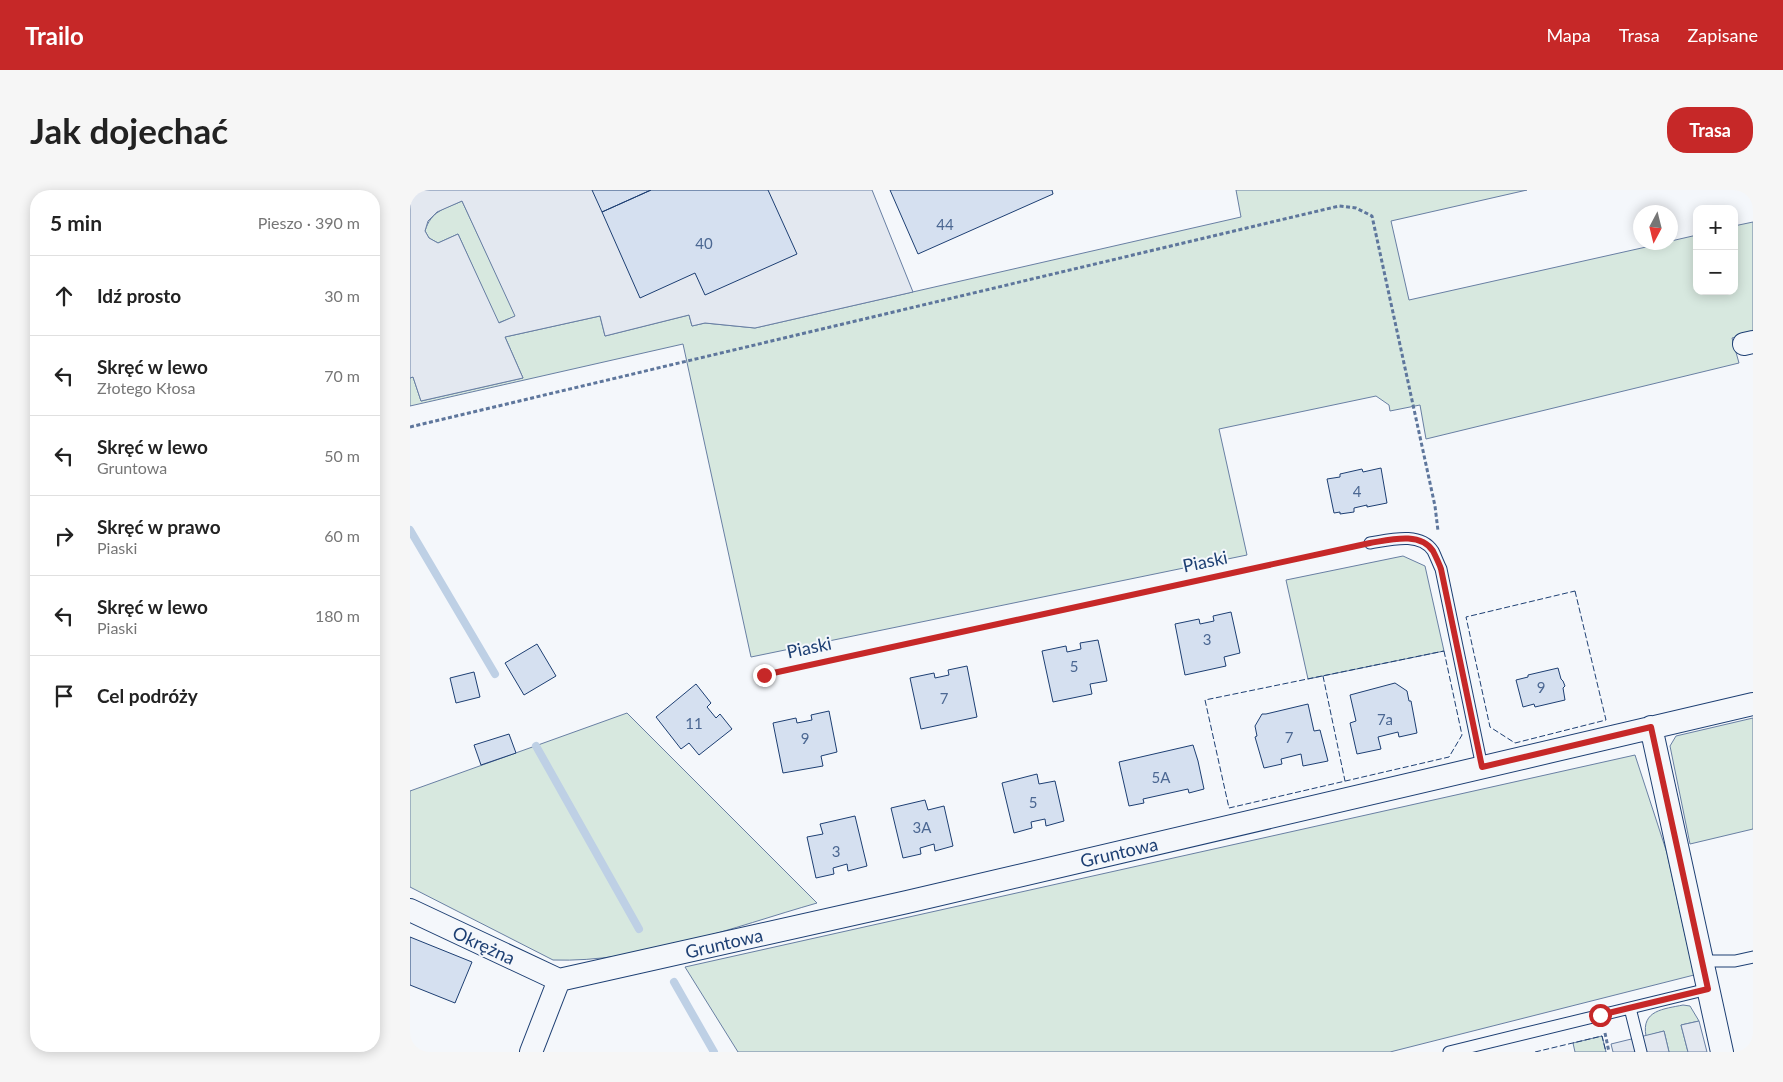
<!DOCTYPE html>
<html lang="pl">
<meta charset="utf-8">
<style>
body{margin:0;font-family:Lato,sans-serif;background:#f6f6f6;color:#222}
.controls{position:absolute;right:15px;top:15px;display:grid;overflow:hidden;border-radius:10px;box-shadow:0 2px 12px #0003}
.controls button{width:45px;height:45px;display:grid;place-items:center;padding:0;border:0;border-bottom:1px solid #e0e0e0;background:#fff;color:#222;font:25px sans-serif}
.compass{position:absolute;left:1223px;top:15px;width:45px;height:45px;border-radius:50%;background:#fff;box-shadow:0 2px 12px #0003;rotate:187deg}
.stop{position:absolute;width:15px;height:15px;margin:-11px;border:4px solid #c62828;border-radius:50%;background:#fff}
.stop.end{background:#c62828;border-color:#fff;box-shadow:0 1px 5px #0008}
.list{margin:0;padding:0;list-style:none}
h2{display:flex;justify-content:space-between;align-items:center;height:65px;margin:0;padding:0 20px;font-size:21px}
h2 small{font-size:16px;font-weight:400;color:#767676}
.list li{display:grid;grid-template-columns:32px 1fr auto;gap:15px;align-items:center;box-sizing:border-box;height:80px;padding:0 20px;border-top:1px solid #e0e0e0}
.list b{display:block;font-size:19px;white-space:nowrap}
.list p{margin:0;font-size:16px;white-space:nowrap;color:#767676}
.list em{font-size:16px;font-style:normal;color:#767676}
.icon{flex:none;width:28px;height:28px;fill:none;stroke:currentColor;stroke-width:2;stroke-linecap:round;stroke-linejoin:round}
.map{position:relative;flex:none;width:1343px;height:862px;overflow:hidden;border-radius:20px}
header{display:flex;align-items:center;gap:30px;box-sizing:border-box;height:70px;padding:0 25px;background:#c62828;color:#fff}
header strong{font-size:24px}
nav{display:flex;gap:28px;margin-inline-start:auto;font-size:18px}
.intro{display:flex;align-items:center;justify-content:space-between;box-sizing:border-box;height:120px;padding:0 30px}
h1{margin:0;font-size:35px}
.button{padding:12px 22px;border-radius:20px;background:#c62828;color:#fff;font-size:18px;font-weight:700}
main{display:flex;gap:30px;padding:0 30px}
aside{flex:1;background:#fff;border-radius:20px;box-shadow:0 2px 12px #0003}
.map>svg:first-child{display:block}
</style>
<header>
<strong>Trailo</strong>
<nav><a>Mapa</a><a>Trasa</a><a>Zapisane</a></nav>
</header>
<div class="intro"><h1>Jak dojechać</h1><a class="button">Trasa</a></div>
<main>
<aside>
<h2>5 min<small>Pieszo · 390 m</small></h2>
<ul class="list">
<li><svg class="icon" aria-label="ahead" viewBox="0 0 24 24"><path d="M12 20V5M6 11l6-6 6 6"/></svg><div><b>Idź prosto</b></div><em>30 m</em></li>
<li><svg class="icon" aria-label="left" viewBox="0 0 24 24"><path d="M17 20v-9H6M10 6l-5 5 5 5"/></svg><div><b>Skręć w lewo</b><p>Złotego Kłosa</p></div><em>70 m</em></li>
<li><svg class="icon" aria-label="left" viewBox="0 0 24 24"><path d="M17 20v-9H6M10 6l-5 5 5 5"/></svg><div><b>Skręć w lewo</b><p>Gruntowa</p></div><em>50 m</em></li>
<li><svg class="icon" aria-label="right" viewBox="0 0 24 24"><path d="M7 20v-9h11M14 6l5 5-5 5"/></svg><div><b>Skręć w prawo</b><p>Piaski</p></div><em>60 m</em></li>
<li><svg class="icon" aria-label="left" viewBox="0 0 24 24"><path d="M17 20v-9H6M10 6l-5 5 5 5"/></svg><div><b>Skręć w lewo</b><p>Piaski</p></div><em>180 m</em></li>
<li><svg class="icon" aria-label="arrive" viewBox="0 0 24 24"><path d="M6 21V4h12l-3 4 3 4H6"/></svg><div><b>Cel podróży</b></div></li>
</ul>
</aside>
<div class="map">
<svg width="1343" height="862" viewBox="0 0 1343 862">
<rect width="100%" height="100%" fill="#f4f7fb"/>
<!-- green -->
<path fill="#d7e8df" stroke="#687fa3" d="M 826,0 L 1117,0 L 981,31 L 999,110 L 1254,53 L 1260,52 L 1261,51 L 1287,45 L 1287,101 L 1324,101 L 1324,36 L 1343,32 L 1343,143 L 1322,148 L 1329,173 L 1016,249 L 1010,215 L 980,221 L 979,215 L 966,206 L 809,239 L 837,365 L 341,467 L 273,154 L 0,216 L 0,188 L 3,187 L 11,211 L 113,188 L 95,147 L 190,126 L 195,146 L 279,125 L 282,136 L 295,133 L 345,138 L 831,27 Z
M 52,11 L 106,126 L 88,133 L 48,44 L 28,53 L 19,48 L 15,41 C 21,21 34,19 52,11 Z
M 993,366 L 1015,376 L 1034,461 L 898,489 L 876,390 Z
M 217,523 L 407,713 C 323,737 231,773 143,770 L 0,697 L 0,601 Z
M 1343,528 L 1343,639 L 1280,654 L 1260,556 L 1266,546 Z
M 1225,565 L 1257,663 L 1284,785 L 980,862 L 328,862 L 275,777 Z
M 1273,815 L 1280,816 L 1289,831 L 1271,835 L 1278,862 L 1259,862 L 1254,841 L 1236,846 C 1231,820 1254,819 1273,815 Z
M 1192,846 L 1196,862 L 1165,862 L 1163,853 Z"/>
<!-- parking -->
<path fill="#e3e8f0" stroke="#687fa3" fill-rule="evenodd" d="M 0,0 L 462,0 L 503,102 L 345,138 L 295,133 L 282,136 L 279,125 L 195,146 L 190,126 L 95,147 L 113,188 L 11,211 L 3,187 L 0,188 ZM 52,11 L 105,126 L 89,133 L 48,44 L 28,53 L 19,48 L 15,41 L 18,31 L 27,22 Z
M 1289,831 L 1297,862 L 1278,862 L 1271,835 Z
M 1254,841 L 1259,862 L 1203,862 L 1201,854 Z"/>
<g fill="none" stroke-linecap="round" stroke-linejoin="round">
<!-- stream -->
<path stroke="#bed0e5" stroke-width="8" d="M 0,340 L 85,484
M 126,556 L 229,739
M 264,792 L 304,862"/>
</g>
<!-- building -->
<path fill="#d5e0f0" stroke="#1d3f73" d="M 182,0 L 241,0 L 192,22 Z
M 241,0 L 358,0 L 387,64 L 295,105 L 285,83 L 230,108 L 192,22 Z
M 480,0 L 642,0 L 643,4 L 508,64 Z
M 971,278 L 977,313 L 957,317 L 957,315 L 944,318 L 944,322 L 930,324 L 930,322 L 924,323 L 917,289 L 930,287 L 930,284 L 952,279 L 953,282 Z
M 821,422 L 830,463 L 814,467 L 816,476 L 775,485 L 765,434 L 789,429 L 790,434 L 804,431 L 803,426 Z
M 688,450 L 697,491 L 680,494 L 682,504 L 643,512 L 632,461 L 656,456 L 657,462 L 671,459 L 670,453 Z
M 127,454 L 146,486 L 114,505 L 95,473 Z
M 557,476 L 567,527 L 511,539 L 500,488 L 524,483 L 525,488 L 539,485 L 538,480 Z
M 1148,478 L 1151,489 L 1153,491 L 1155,496 L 1153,498 L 1155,510 L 1125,517 L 1124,514 L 1113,517 L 1106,490 L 1118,487 L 1118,485 Z
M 64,482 L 70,507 L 46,513 L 40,488 Z
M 985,493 L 997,501 L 999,511 L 1001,511 L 1007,543 L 989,547 L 988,542 L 968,547 L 971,559 L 947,564 L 940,533 L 946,531 L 940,505 Z
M 286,494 L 301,513 L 297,517 L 306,528 L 310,524 L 322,539 L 289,565 L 279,553 L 271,559 L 246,527 Z
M 898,514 L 904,541 L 910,540 L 918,571 L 893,576 L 891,564 L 871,569 L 872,574 L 854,578 L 845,547 L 847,546 L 845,536 L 852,524 L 856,524 Z
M 419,521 L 427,562 L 411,566 L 413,576 L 373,583 L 363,533 L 386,528 L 387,533 L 402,530 L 401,525 Z
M 99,544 L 106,563 L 71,575 L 64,555 Z
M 783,555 L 788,571 L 794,599 L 779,603 L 778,599 L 733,609 L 734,613 L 719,616 L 709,572 Z
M 627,584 L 629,594 L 645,591 L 654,631 L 636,636 L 635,629 L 621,632 L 622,638 L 604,643 L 592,593 Z
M 515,610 L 518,620 L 534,616 L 543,656 L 525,661 L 524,654 L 510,658 L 511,664 L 493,668 L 481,618 Z
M 445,626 L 457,676 L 438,681 L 437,674 L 423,678 L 424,684 L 406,688 L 397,647 L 413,644 L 410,634 Z
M 0,747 L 62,772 L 45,813 L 0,795 Z"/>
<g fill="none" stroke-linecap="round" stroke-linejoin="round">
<defs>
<path id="lane" d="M 960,353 C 979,350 1010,341 1023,361 C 1026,367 1028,373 1031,379 L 1072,577
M 1292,771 L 1325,771 L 1343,767
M 1220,818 L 1231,862
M 1039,862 L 1298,799"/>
<path id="street" d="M 1334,154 L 1343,152
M 1241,537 L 1312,862
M 0,720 L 149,790
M 121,862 L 149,790 L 497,712 L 1343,514"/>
</defs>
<!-- lane casing -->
<use href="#lane" stroke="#1d3f73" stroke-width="13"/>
<!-- street casing -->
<use href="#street" stroke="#1d3f73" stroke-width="24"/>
<!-- path -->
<path stroke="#5e769c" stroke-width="3" stroke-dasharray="4 2.5" stroke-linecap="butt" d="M 0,237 L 929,16 L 946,18 L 962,26 L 1025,316 L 1028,341
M 354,485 L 945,356
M 1195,843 L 1199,862"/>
<!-- lane -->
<use href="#lane" stroke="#f4f7fb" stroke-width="11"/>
<!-- street -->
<use href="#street" stroke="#f4f7fb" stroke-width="22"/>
<!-- fence -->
<path stroke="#1d3f73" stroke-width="1" stroke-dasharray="6 2.5" stroke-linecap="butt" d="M 1165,401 L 1196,530 L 1105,553 L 1080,537 L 1056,427 Z
M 1034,461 L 1052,545 L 1039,567 L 819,618 L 795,510 Z
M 913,486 L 935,591
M 1125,862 L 1192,846 L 1196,862"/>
</g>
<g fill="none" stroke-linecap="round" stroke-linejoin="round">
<!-- route -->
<path stroke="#c62828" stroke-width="6" d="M 354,485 L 960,353 C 979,350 1010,341 1023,361 C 1026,367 1029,373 1031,379 L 1072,577 L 1241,537 L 1298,799 L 1190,825"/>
</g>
<g text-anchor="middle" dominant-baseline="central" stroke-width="4" stroke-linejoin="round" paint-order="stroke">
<!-- number labels -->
<g font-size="15" fill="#4b6792">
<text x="535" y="34">44</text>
<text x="294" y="53">40</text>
<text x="947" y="301">4</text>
<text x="797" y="449">3</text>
<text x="664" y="476">5</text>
<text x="1131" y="497">9</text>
<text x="534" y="508">7</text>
<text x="975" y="529">7a</text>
<text x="284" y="533">11</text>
<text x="879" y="547">7</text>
<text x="395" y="548">9</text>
<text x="751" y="587">5A</text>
<text x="623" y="612">5</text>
<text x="512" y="637">3A</text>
<text x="426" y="661">3</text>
</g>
<!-- street labels -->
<g font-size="18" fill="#1d3f73" stroke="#f4f7fb">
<text transform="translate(795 371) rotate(-12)">Piaski</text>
<text transform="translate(399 457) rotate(-12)">Piaski</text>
<text transform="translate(709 662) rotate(-13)">Gruntowa</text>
<text transform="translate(314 753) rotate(-13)">Gruntowa</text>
<text transform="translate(74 755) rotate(25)">Okrężna</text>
</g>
</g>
</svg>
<div class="controls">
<button>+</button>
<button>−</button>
</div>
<svg class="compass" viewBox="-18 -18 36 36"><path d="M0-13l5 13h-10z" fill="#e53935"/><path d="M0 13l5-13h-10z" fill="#767676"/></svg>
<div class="stop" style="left:1190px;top:825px"></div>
<div class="stop end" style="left:354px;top:485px"></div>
</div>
</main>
